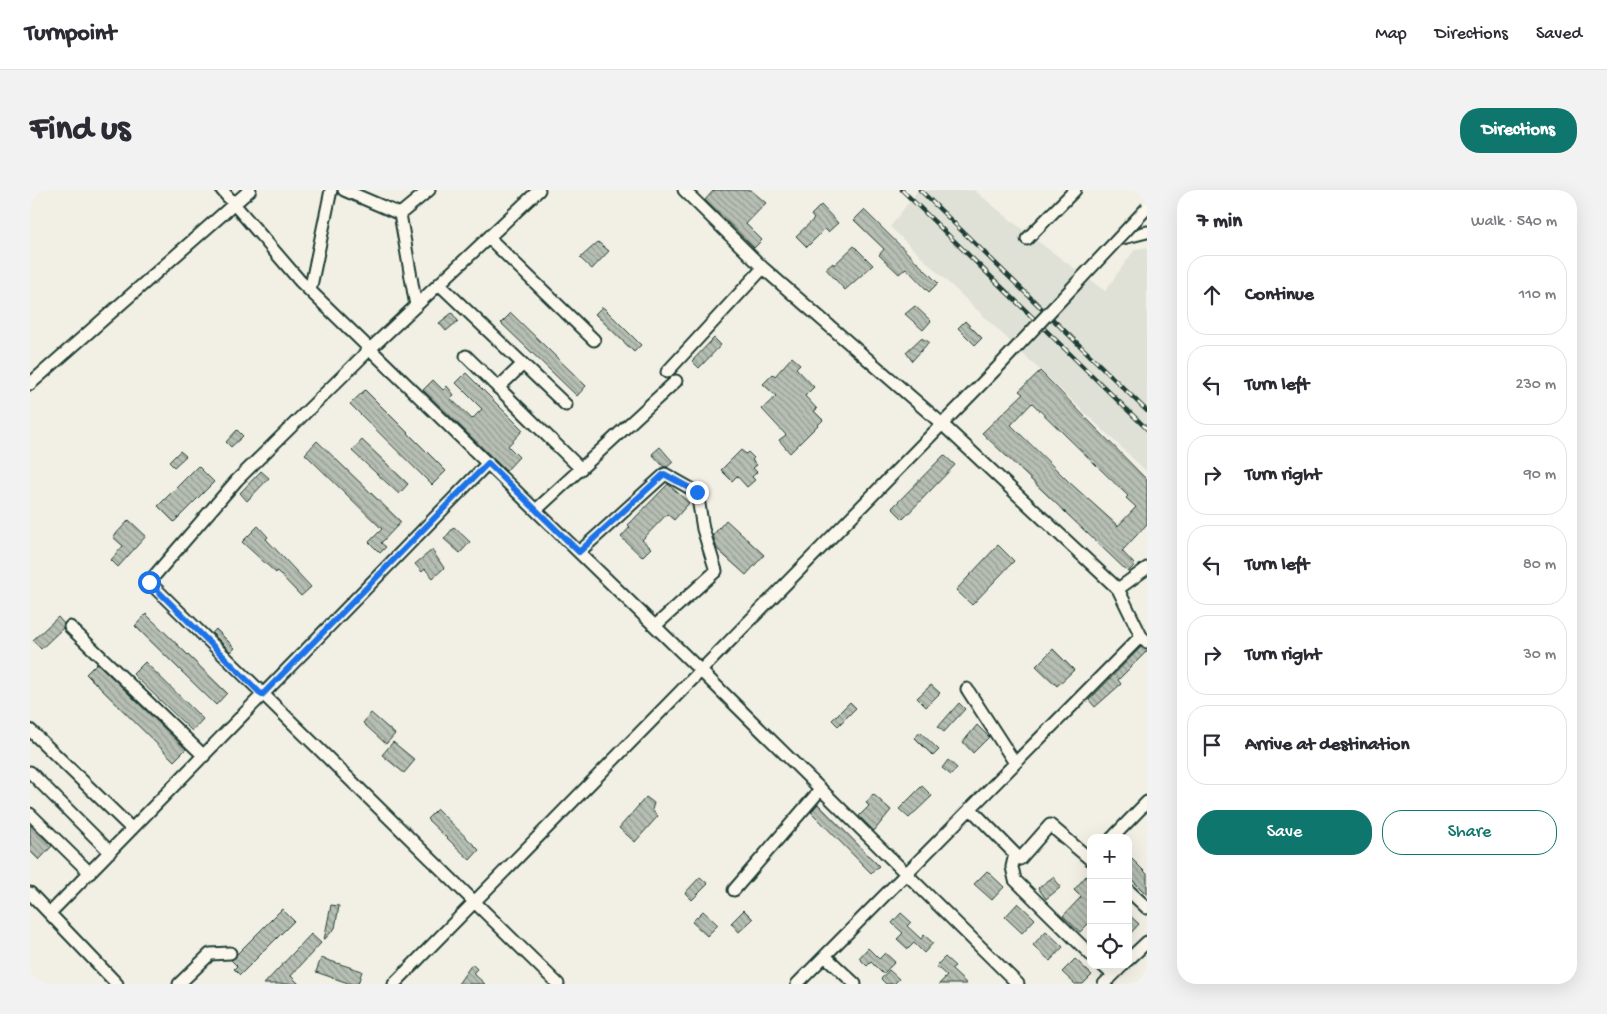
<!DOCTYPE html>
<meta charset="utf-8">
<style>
body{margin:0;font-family:"Gochi Hand",sans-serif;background:#f2f2f3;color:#2b2b33}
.controls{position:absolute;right:15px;bottom:15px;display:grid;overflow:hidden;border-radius:10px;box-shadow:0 5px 20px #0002}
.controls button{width:45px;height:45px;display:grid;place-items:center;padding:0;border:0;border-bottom:1px solid #e1e1e2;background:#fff;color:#2b2b33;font:25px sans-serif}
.stop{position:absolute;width:15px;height:15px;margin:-11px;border:4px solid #1a73e8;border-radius:50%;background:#fff}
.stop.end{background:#1a73e8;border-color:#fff;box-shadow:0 1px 5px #0008}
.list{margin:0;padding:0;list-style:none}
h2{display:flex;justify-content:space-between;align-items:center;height:65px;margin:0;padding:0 20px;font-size:21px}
h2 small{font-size:16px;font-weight:400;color:#7c7c81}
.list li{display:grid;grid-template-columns:32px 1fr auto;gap:15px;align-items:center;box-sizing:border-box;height:80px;margin:0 10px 10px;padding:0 10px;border:1px solid #e1e1e2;border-radius:20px}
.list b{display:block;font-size:19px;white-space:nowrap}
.list em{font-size:16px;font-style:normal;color:#7c7c81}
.actions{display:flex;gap:10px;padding:15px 20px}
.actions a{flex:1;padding:11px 0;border:1px solid #0f766e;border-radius:20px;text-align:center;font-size:18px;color:#0f766e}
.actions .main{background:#0f766e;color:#fff}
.icon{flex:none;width:28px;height:28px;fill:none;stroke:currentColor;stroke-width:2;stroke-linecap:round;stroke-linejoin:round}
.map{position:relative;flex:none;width:1117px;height:794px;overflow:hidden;border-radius:20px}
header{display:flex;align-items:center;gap:30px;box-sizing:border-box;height:70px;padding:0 25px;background:#fff;border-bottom:1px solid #e1e1e2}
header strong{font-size:24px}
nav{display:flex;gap:28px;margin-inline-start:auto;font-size:18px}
.intro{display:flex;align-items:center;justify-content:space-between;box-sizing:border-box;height:120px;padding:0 30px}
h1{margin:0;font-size:35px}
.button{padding:12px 22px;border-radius:20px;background:#0f766e;color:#fff;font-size:18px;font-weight:700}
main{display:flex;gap:30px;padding:0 30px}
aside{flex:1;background:#fff;border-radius:20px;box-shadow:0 5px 20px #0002}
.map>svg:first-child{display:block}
</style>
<header>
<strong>Turnpoint</strong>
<nav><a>Map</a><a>Directions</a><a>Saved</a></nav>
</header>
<div class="intro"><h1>Find us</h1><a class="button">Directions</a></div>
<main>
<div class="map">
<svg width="1117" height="794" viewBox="0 0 1117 794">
<defs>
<pattern id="building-back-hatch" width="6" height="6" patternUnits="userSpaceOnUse" patternTransform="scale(1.25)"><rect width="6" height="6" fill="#b7beb3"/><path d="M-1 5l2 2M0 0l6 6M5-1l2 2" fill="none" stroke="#949c92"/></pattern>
</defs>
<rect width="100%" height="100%" fill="#f2f0e5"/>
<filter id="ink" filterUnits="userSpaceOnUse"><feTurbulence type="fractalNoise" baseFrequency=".02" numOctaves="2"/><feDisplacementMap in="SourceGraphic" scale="10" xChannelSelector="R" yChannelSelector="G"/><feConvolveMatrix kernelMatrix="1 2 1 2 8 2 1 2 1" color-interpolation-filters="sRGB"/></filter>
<g filter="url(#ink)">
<!-- built -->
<path fill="#e0e1d6" d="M 888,0 L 944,0 L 998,44 L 1075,101 L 1105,59 L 1117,57 L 1117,282 L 860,37 Z"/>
<!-- building -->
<path fill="url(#building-back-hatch)" stroke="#1f3d34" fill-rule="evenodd" d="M 684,0 L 721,0 L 736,13 L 716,34 L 732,50 L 724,58 L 675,10 Z
M 791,15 L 808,33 L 798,42 L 795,39 L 777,57 L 766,46 L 784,29 L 781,25 Z
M 834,20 L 908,93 L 899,102 L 876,78 L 869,84 L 849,65 L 854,59 L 824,30 Z
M 568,52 L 579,61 L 562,79 L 550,68 Z
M 824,56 L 843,75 L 815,100 L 796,79 L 803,73 L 804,75 Z
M 885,116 L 901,131 L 893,140 L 875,124 Z
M 571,118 L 574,118 L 611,155 L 604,162 L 565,124 Z
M 422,123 L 428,131 L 416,141 L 409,133 Z
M 481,123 L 556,196 L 547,206 L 471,133 Z
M 935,131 L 952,148 L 945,155 L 928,138 Z
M 684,148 L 691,155 L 669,178 L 662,171 Z
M 891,148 L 899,152 L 882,171 L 876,162 Z
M 762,167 L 770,174 L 766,178 L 784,197 L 775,206 L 787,219 L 784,221 L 793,230 L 760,263 L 749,250 L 756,245 L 732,219 L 746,206 L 733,194 L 743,184 L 745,186 Z
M 1010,181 L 1117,290 L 1117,334 L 1092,361 L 1105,375 L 1098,382 L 952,243 L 993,204 L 989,201 ZM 1002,213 L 1098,306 L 1096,308 L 1106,317 L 1088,336 L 1039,292 L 981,235 Z
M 436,183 L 493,240 L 478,256 L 489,267 L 476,281 L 393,200 L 403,190 L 413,200 L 417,196 L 424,205 L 420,208 L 442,229 L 452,219 L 426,193 Z
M 335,200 L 416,281 L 402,295 L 320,214 Z
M 207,240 L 213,246 L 201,257 L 196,252 Z
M 332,250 L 378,294 L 369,304 L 322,261 Z
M 287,251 L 371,332 L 351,353 L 356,357 L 350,363 L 339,352 L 352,339 L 275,264 Z
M 630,257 L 643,272 L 637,277 L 634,277 L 622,264 Z
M 711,260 L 716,264 L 718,262 L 724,268 L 722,270 L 727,275 L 723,278 L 727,282 L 722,287 L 725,290 L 717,297 L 707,286 L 702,291 L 691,280 Z
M 150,261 L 156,266 L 144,277 L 139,272 Z
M 914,265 L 925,275 L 873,329 L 862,318 Z
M 168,276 L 184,292 L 144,332 L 128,316 Z
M 231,281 L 239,288 L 217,311 L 210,303 Z
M 638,294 L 659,313 L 644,330 L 637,324 L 612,350 L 621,358 L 612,367 L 591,347 L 600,337 L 598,335 Z
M 99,330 L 116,346 L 88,377 L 81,370 L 93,356 L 83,347 Z
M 696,330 L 734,365 L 716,385 L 687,359 L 683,345 Z
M 228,336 L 238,347 L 236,349 L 281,397 L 271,406 L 247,381 L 246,383 L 212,352 Z
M 424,337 L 440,352 L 430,363 L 414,349 Z
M 968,355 L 984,371 L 942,415 L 926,400 Z
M 402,360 L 414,378 L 403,388 L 395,379 L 392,382 L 385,374 Z
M 116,424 L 197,503 L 186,515 L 105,436 Z
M 28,427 L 34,434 L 33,438 L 11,459 L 3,450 Z
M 186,439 L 205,458 L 201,462 L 182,443 Z
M 1111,457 L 1117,461 L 1088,490 L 1091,494 L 1065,517 L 1059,510 Z
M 1023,459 L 1044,480 L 1027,496 L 1006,476 Z
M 115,472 L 173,529 L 162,541 L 103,484 Z
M 67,473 L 156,559 L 144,571 L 56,484 Z
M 901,495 L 910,503 L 896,517 L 887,508 Z
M 820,512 L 826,518 L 808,536 L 802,530 Z
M 929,513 L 935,519 L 914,542 L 908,537 Z
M 341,523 L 365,544 L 356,554 L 333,533 Z
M 947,535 L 959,547 L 943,563 L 933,552 Z
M 890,542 L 909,560 L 903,566 L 885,548 Z
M 363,552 L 385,570 L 374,583 L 352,565 Z
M 918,570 L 927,578 L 921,585 L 912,578 Z
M 892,596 L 902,606 L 879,628 L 869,619 Z
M 843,604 L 861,620 L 844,641 L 829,626 L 839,616 L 836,613 Z
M 616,607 L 624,613 L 622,620 L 628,626 L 605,652 L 589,638 Z
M 788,614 L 849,676 L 841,683 L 781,622 Z
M 407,619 L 449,660 L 440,670 L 397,629 Z
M 0,635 L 22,656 L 9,670 L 0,661 Z
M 1098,665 L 1117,684 L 1117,705 L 1098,686 Z
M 957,681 L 974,697 L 962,710 L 944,694 Z
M 1056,686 L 1061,690 L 1061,731 L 1050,742 L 1033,726 L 1051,707 L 1044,700 Z
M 670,687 L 678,694 L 662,710 L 655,703 Z
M 1023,687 L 1031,697 L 1016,709 L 1008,698 Z
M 988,713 L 1005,729 L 992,743 L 975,727 Z
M 301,715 L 309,716 L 305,738 L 294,750 Z
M 252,719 L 264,731 L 210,785 L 204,779 L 207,776 L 201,770 Z
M 714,720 L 723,729 L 709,742 L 701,733 Z
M 673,721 L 688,735 L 677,746 L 662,732 Z
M 871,723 L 881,732 L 877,736 L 891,749 L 894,745 L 903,753 L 894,763 L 884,753 L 878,759 L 867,749 L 873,743 L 862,733 Z
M 1098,724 L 1109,734 L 1098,746 Z
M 1016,741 L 1033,757 L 1020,771 L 1003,755 Z
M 281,744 L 291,753 L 261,786 L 269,794 L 234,794 Z
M 838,758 L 849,769 L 855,763 L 865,772 L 853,784 L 841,772 L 837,776 L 829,768 Z
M 915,767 L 925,776 L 921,779 L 937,794 L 909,794 L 917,786 L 906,776 Z
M 291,768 L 332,781 L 328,794 L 321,794 L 286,782 Z
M 1045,769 L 1062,785 L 1053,794 L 1045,794 L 1032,782 Z
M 442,774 L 447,779 L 443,783 L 455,794 L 428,794 Z
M 859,780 L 869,789 L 864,794 L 856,794 L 851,789 Z"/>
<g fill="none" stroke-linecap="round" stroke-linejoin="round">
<defs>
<path id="minor" d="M 192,0 L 270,91 L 670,480 L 988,794
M 314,0 L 370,24 L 386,116
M 509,0 L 340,159 L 207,290 L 119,392 L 528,794
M 654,0 L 733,78 L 912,234 L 1088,399 L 1111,446 L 1117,452
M 370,24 L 399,0
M 459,48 L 564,150
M 997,49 L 1045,0
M 1089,49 L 1117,42
M 409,94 L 536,215
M 280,101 L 301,0
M 436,166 L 551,279
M 637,182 L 733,78
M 0,194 L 220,0
M 468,198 L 493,174
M 506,320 L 646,191
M 549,362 L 635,284 L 667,302 L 673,339 L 686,381 L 625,436
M 1088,399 L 1117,378
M 40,437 L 174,566
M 937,499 L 985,573
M 0,540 L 102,639
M 0,582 L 80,662
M 940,618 L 990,669 L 1020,635 L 1061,670
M 0,624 L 60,683
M 1082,648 L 1117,612
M 985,664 L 982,677 L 985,690 L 1061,765
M 704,700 L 791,599
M 1098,700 L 1117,718
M 0,703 L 87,794
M 20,723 L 458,273
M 795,766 L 825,794
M 1098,770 L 1117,752
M 1072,775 L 1083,785
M 149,794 L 180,764 L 200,763
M 364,794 L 969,176
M 767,794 L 1111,446
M 1074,794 L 1093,775"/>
</defs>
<!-- minor casing -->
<use href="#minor" stroke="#1f3d34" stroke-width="15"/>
<!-- minor -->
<use href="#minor" stroke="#fbf7ec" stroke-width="11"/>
<defs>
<path id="rail" d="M 872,0 L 1117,239
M 890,0 L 1117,221"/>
</defs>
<!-- rail casing -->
<use href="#rail" stroke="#1f3d34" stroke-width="4.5"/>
<!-- rail -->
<use href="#rail" stroke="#fbf7ec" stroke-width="2.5" stroke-dasharray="8" stroke-linecap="butt"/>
<defs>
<path id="minor-bridge" d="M 969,176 L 1117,18"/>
</defs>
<!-- minor-bridge casing -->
<use href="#minor-bridge" stroke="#1f3d34" stroke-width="15" stroke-linecap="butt"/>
<!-- minor-bridge -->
<use href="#minor-bridge" stroke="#fbf7ec" stroke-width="11"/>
</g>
</g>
<g fill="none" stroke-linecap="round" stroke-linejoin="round" filter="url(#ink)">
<!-- route -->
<path stroke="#1a73e8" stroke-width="6" d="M 119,392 L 232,505 L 458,273 L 549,362 L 634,284 L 667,302"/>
</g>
</svg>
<div class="controls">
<button>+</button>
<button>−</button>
<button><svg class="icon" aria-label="locate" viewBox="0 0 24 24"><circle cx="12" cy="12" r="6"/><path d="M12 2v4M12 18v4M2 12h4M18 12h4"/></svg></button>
</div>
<div class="stop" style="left:119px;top:392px"></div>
<div class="stop end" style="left:667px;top:302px"></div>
</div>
<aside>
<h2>7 min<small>Walk · 540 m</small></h2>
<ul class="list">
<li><svg class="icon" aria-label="ahead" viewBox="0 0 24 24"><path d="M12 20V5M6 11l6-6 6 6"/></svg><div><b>Continue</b></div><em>110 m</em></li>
<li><svg class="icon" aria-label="left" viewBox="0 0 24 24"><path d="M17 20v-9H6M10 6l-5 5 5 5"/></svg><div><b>Turn left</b></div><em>230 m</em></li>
<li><svg class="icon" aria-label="right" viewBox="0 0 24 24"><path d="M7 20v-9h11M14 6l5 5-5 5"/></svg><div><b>Turn right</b></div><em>90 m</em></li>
<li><svg class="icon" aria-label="left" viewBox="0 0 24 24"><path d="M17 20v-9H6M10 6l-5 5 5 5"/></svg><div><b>Turn left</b></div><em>80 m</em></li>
<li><svg class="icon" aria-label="right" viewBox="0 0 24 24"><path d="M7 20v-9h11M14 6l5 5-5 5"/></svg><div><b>Turn right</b></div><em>30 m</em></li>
<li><svg class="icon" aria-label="arrive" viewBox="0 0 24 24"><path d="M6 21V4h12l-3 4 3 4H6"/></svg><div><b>Arrive at destination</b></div></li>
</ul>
<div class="actions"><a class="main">Save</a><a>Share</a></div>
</aside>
</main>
